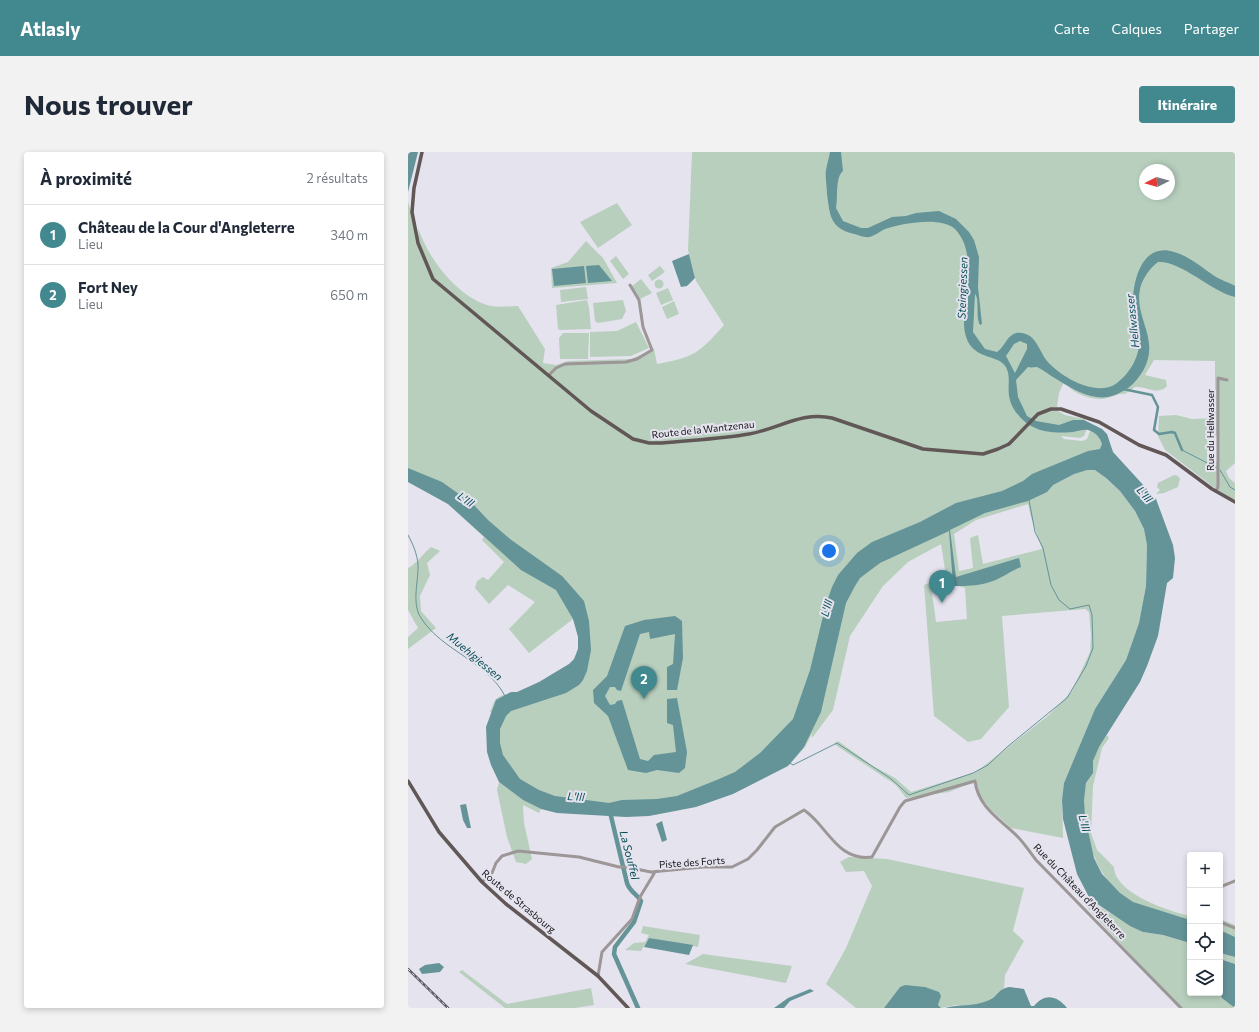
<!DOCTYPE html>
<html lang="fr">
<meta charset="utf-8">
<style>
body{margin:0;font-family:Commissioner,sans-serif;background:#f2f2f3;color:#1f2937}
.controls{position:absolute;right:12px;bottom:12px;display:grid;overflow:hidden;border-radius:4px;box-shadow:0 2px 6px #0003}
.controls button{width:36px;height:36px;display:grid;place-items:center;padding:0;border:0;border-bottom:1px solid #e0e1e3;background:#fff;color:#1f2937;font:20px sans-serif}
.compass{position:absolute;left:731px;top:12px;width:36px;height:36px;border-radius:50%;background:#fff;box-shadow:0 2px 6px #0003;rotate:265deg}
.you{position:absolute;left:421px;top:399px;width:14px;height:14px;margin:-10px;border:3px solid #fff;border-radius:50%;background:#1a73e8;box-shadow:0 0 0 6px #1a73e833}
.badge{display:grid;place-items:center;width:26px;height:26px;border-radius:50%;background:#41898e;color:#fff;font-size:13px;font-weight:700}
.pin{position:absolute;translate:-50% -33px;filter:drop-shadow(0 1px 2px #0008)}
.pin::after{content:'';position:absolute;top:21px;width:14px;height:12px;background:inherit;clip-path:polygon(0 0,100% 0,50% 100%)}
.list{margin:0;padding:0;list-style:none}
h2{display:flex;justify-content:space-between;align-items:center;height:52px;margin:0;padding:0 16px;font-size:17px}
h2 small{font-size:13px;font-weight:400;color:#747a83}
.list li{display:grid;grid-template-columns:26px 1fr auto;gap:12px;align-items:center;box-sizing:border-box;height:60px;padding:0 16px;border-top:1px solid #e0e1e3}
.list b{display:block;font-size:15px;white-space:nowrap}
.list p{margin:0;font-size:13px;white-space:nowrap;color:#747a83}
.list em{font-size:13px;font-style:normal;color:#747a83}
.icon{flex:none;width:22px;height:22px;fill:none;stroke:currentColor;stroke-width:2;stroke-linecap:round;stroke-linejoin:round}
.map{position:relative;flex:none;width:827px;height:856px;overflow:hidden;border-radius:4px}
header{display:flex;align-items:center;gap:24px;box-sizing:border-box;height:56px;padding:0 20px;background:#41898e;color:#fff}
header strong{font-size:19px}
nav{display:flex;gap:22px;margin-inline-start:auto;font-size:14px}
.intro{display:flex;align-items:center;justify-content:space-between;box-sizing:border-box;height:96px;padding:0 24px}
h1{margin:0;font-size:28px}
.button{padding:10px 18px;border-radius:4px;background:#41898e;color:#fff;font-size:14px;font-weight:700}
main{display:flex;gap:24px;padding:0 24px}
aside{flex:1;background:#fff;border-radius:4px;box-shadow:0 2px 6px #0003}
.map>svg:first-child{display:block}
</style>
<header>
<strong>Atlasly</strong>
<nav><a>Carte</a><a>Calques</a><a>Partager</a></nav>
</header>
<div class="intro"><h1>Nous trouver</h1><a class="button">Itinéraire</a></div>
<main>
<aside>
<h2>À proximité<small>2 résultats</small></h2>
<ul class="list">
<li><span class="badge">1</span><div><b>Château de la Cour d'Angleterre</b><p>Lieu</p></div><em>340 m</em></li>
<li><span class="badge">2</span><div><b>Fort Ney</b><p>Lieu</p></div><em>650 m</em></li>
</ul>
</aside>
<div class="map">
<svg width="827" height="856" viewBox="0 0 827 856">
<rect width="100%" height="100%" fill="#e5e3ee"/>
<!-- green -->
<path fill="#b8cfbe" fill-rule="evenodd" d="M 284,0 L 827,0 L 827,311 L 818,319 L 821,326 L 827,331 L 827,348 L 812,340 L 757,298 L 750,284 L 751,264 L 768,263 L 784,267 L 807,266 L 807,209 L 746,208 L 737,223 L 758,228 L 759,234 C 750,244 739,234 727,235 L 717,242 C 710,241 706,245 699,246 C 684,250 664,241 656,230 L 651,241 L 649,255 L 646,255 L 647,258 L 650,259 L 657,263 L 676,267 L 681,272 L 676,284 L 672,286 L 653,284 L 656,287 L 674,289 L 679,287 L 684,274 L 698,283 L 691,320 L 712,339 L 727,359 L 736,377 L 739,393 L 738,434 L 731,471 L 718,508 L 687,557 L 656,631 L 654,648 L 655,686 L 603,676 L 581,656 L 571,642 L 568,629 L 541,640 L 498,646 L 488,633 L 426,592 L 430,589 L 465,614 L 487,626 L 503,640 L 568,620 L 641,563 L 664,539 L 682,500 L 683,484 L 681,460 L 677,457 L 594,464 L 601,555 L 573,587 L 560,590 L 526,564 L 516,433 L 538,424 L 533,392 L 500,410 L 475,434 L 442,484 L 425,558 L 404,586 L 404,582 L 397,595 L 382,612 L 369,602 L 272,649 L 188,654 L 119,637 L 89,599 L 92,564 L 82,560 C 84,556 85,551 87,548 C 93,541 105,542 113,539 C 126,534 158,520 166,508 C 173,497 171,478 165,467 L 121,501 L 101,477 L 127,450 L 100,433 L 81,452 L 67,436 L 69,429 L 75,425 L 80,428 L 96,410 L 74,388 L 76,385 L 40,352 L 0,330 L 0,50 L 11,84 L 10,76 C 20,106 48,143 79,153 C 88,156 101,154 110,154 L 137,197 L 135,211 L 148,213 L 160,209 L 223,207 L 246,197 L 249,212 C 287,205 291,201 316,173 L 288,129 L 280,98 ZM 737,18 L 761,18 L 761,42 L 737,42 ZM 799,284 L 811,284 L 811,310 L 799,309 ZM 620,352 L 623,365 L 634,397 L 575,412 L 570,383 L 562,386 L 565,416 L 551,419 L 546,382 L 568,368 ZM 541,432 L 557,436 L 559,467 L 528,470 L 523,434 Z
M 209,51 L 224,73 L 190,96 L 172,70 Z
M 178,89 L 195,106 L 209,131 L 144,136 L 143,116 L 160,110 Z
M 208,104 L 221,122 L 215,127 L 202,109 Z
M 252,114 L 257,120 L 244,129 L 240,123 Z
M 233,127 L 244,141 L 232,147 L 224,134 Z
M246.5 132a4.5 4.5 0 1 1 9 0a4.5 4.5 0 1 1-9 0Z
M 178,135 L 180,147 L 153,150 L 152,138 Z
M 260,136 L 265,148 L 253,153 L 248,141 Z
M 179,148 L 181,155 L 183,177 L 152,178 L 150,177 L 148,153 Z
M 215,148 L 218,159 L 214,167 L 190,171 L 187,169 L 185,151 Z
M 266,149 L 271,162 L 259,167 L 254,155 Z
M 228,170 L 241,196 L 223,204 L 182,205 L 182,180 L 209,179 Z
M 155,181 L 181,181 L 180,207 L 152,207 L 151,186 Z
M 766,323 L 770,324 L 772,327 L 770,335 L 756,341 L 748,342 L 752,338 L 749,335 L 750,331 Z
M 23,395 L 32,399 L 19,411 L 22,423 L 12,444 L 13,459 L 28,476 L 0,497 L 0,485 L 10,476 L 0,458 L 0,416 C 6,414 17,400 23,395 Z
M 699,583 L 701,586 L 694,596 L 685,634 L 683,681 L 689,698 L 706,715 C 707,742 761,759 782,764 L 782,768 C 763,763 742,759 724,750 C 687,731 669,670 678,632 C 679,628 683,625 684,622 C 685,619 684,614 685,610 C 687,600 693,591 699,583 Z
M 91,630 L 115,648 L 133,657 L 131,661 L 115,653 L 116,671 L 124,707 L 118,712 L 108,710 L 99,685 L 89,638 Z
M 441,705 L 479,707 L 616,736 L 605,779 L 616,789 L 597,823 L 596,836 L 582,848 L 573,852 L 559,854 L 548,853 L 533,856 L 530,854 L 532,845 L 492,835 L 476,856 L 448,856 L 418,832 L 438,796 L 464,734 L 456,719 L 438,720 L 432,710 Z
M 679,744 L 692,755 L 735,780 L 755,783 L 782,791 L 782,841 L 811,841 L 815,847 L 827,856 L 771,856 L 678,754 Z
M 812,767 L 827,773 L 827,785 L 812,778 Z
M 235,774 L 292,783 L 290,795 L 241,786 L 233,799 L 217,798 L 226,791 L 237,790 L 241,783 L 233,781 Z
M 812,801 L 827,805 L 827,812 L 812,807 Z
M 295,802 L 384,814 L 378,831 L 277,812 Z
M 54,818 L 99,852 L 183,836 L 186,853 L 167,856 L 97,856 L 51,820 Z"/>
<!-- water -->
<path fill="#649398" fill-rule="evenodd" d="M 0,0 L 10,0 L 0,40 Z
M 422,0 L 433,0 L 435,19 C 427,25 430,46 428,56 L 435,69 L 453,76 L 460,76 L 484,65 L 498,64 L 508,61 L 531,59 L 548,67 L 561,80 L 566,88 L 571,105 L 570,135 L 574,172 L 572,173 C 567,164 572,147 567,142 L 565,180 L 577,197 L 589,200 C 597,195 598,184 608,181 C 612,180 619,182 622,184 C 630,190 633,202 639,209 C 653,225 686,244 706,233 C 719,225 730,208 731,193 C 732,181 726,172 725,161 C 723,136 731,89 766,100 C 781,104 793,115 805,123 C 812,128 820,130 827,134 L 827,145 C 803,139 772,108 750,110 C 742,116 734,127 732,137 C 726,166 752,186 736,217 C 732,224 727,231 720,236 C 711,242 700,247 689,245 C 673,243 658,233 645,225 C 640,222 634,217 629,215 C 626,215 623,216 620,215 L 608,228 L 610,245 L 619,264 L 628,269 L 651,273 L 665,268 L 676,268 L 694,277 L 699,282 L 705,300 L 748,347 L 765,393 L 767,406 L 765,426 L 759,431 L 750,484 L 739,514 L 732,530 L 691,595 L 685,609 L 685,621 L 678,631 L 676,648 L 677,665 L 686,706 L 694,722 L 712,741 L 725,750 L 782,768 L 782,791 L 755,783 L 735,780 L 722,774 L 682,747 L 669,722 L 655,667 L 654,648 L 656,631 L 687,557 L 718,508 L 731,471 L 738,434 L 739,393 L 736,377 L 727,359 L 712,339 L 698,326 L 687,318 L 679,318 L 666,322 L 645,333 L 639,340 L 620,349 L 577,361 L 542,378 L 548,425 L 611,406 L 613,415 C 602,419 593,427 582,430 C 571,434 558,434 547,434 L 545,432 L 541,379 L 472,411 L 452,426 L 447,434 L 438,451 L 413,560 L 396,595 L 380,614 L 325,642 L 288,655 L 241,664 L 218,665 L 149,661 L 133,657 L 115,648 L 91,630 L 83,613 L 79,600 L 78,575 L 88,548 L 103,540 L 109,540 L 131,530 L 161,512 L 166,507 L 170,497 L 170,485 L 165,467 L 148,438 L 113,418 L 40,352 L 0,330 L 0,316 L 34,330 L 65,352 L 80,368 L 102,387 L 154,424 L 176,449 L 181,469 L 183,498 L 179,519 L 175,528 L 171,533 L 158,541 L 103,559 L 98,564 L 92,577 L 92,591 L 95,603 L 112,627 L 131,638 L 147,644 L 201,651 L 214,648 L 249,647 L 269,644 L 311,627 L 327,620 L 352,601 L 385,567 L 402,518 L 418,452 L 424,435 L 430,423 L 449,401 L 464,390 L 512,370 L 548,351 L 594,339 L 615,329 L 624,322 L 680,299 L 692,297 L 694,292 C 692,286 688,280 680,278 C 677,277 670,279 665,280 C 641,282 622,280 607,259 C 595,241 605,229 598,215 C 590,200 557,211 556,171 C 556,143 570,101 547,77 C 534,64 494,71 477,77 C 472,79 467,84 461,85 C 456,86 451,83 446,82 C 422,76 422,64 419,42 C 419,34 417,25 418,18 C 419,12 421,6 422,0 ZM 612,189 L 619,192 L 619,197 L 607,221 L 598,204 L 606,192 Z
M 281,102 L 287,126 L 279,134 L 273,135 L 264,109 Z
M 191,113 L 204,129 L 180,131 L 178,114 Z
M 176,114 L 178,131 L 146,134 L 144,117 Z
M 267,464 L 274,469 L 275,506 L 269,538 L 259,538 L 259,515 L 265,512 L 267,482 L 242,487 L 241,480 L 232,482 L 213,539 L 209,538 L 207,535 L 202,535 L 197,544 L 202,553 L 207,552 L 209,549 L 214,548 L 232,607 L 240,609 L 246,603 L 268,600 L 265,573 L 259,571 L 259,547 L 269,546 L 279,600 L 277,616 L 271,621 L 249,618 L 238,621 L 220,618 L 200,564 L 186,551 L 185,538 L 199,524 L 217,474 L 236,468 Z
M 58,652 L 63,676 L 59,676 L 55,668 L 52,653 Z
M 254,669 L 259,688 L 254,690 L 248,672 Z
M 812,778 L 827,785 L 827,805 L 812,801 Z
M 241,786 L 285,793 L 281,803 L 236,795 Z
M 812,807 L 827,812 L 827,856 L 815,847 L 811,842 L 814,825 Z
M 31,811 L 36,815 L 32,820 L 14,822 L 11,817 L 17,813 Z
M 497,833 L 517,835 L 531,840 L 533,844 L 530,853 L 533,856 L 476,856 L 492,835 Z
M 602,835 L 616,837 L 623,854 L 626,854 C 636,841 649,843 659,856 L 537,856 C 551,852 565,855 579,849 C 589,846 590,836 602,835 Z
M 402,837 L 406,839 L 382,849 L 376,856 L 366,856 L 380,846 Z"/>
<g fill="none" stroke-linecap="round" stroke-linejoin="round">
<!-- stream -->
<path stroke="#649398" stroke-width="1" d="M 774,298 L 809,316
M 812,318 L 822,335 L 827,338
M 0,383 C 5,392 9,402 10,412 C 11,428 3,451 13,466 C 34,499 79,509 97,544
M 382,611 L 385,613 L 429,591 L 482,626 L 501,643 L 565,621 L 580,613 L 599,595 L 659,546 L 678,514 L 685,496 L 684,463 L 681,453 L 662,457 L 651,448 L 643,433 L 635,396 L 627,380 L 621,348"/>
<!-- canal -->
<path stroke="#649398" stroke-width="2.5" d="M 715,237 L 744,243 L 750,255 L 746,278 L 751,282 L 764,280 L 767,281 L 774,298"/>
<!-- river -->
<path stroke="#649398" stroke-width="4.5" d="M 202,660 L 219,731 C 222,740 229,742 233,749 L 226,770 L 207,795 L 206,802 L 230,856"/>
<!-- minor -->
<path stroke="#9c9697" stroke-width="3" d="M 141,223 L 148,216 L 157,212 L 218,210 L 229,207 L 244,198 L 235,175 L 231,148 L 222,133
M 808,339 L 810,335 L 810,226 L 819,228
M 74,730 L 84,721 L 88,711 L 94,704 L 110,699 L 171,705 L 211,715 L 218,715 L 243,720 L 295,715 L 324,715 L 340,707 L 349,698 L 367,675 L 396,658 C 419,673 429,710 464,705 L 492,655 L 497,649 L 567,629 C 570,654 590,666 607,682 C 615,689 621,699 628,708 L 773,856
M 812,735 L 827,729
M 812,770 L 827,776
M 190,824 L 194,800 L 224,767 L 232,745 L 247,720"/>
<!-- major -->
<path stroke="#615757" stroke-width="3.5" d="M 14,0 L 6,36 L 4,60 L 10,91 L 25,127 L 183,259 L 225,287 L 241,291 L 254,291 C 283,288 313,287 341,282 C 370,277 394,259 424,266 L 515,297 L 575,302 L 590,297 L 601,292 L 630,262 L 643,257 L 653,257 L 691,270 L 731,293 L 758,303 L 804,337 L 827,350
M 0,629 L 31,680 L 74,730 L 98,752 L 190,824 L 220,856"/>
<defs>
<path id="rail" d="M 0,817 L 40,856"/>
</defs>
<!-- rail casing -->
<use href="#rail" stroke="#5d5c62" stroke-width="2.5"/>
<!-- rail -->
<use href="#rail" stroke="#e5e3ee" stroke-width="1" stroke-dasharray="3" stroke-linecap="butt"/>
</g>
<g text-anchor="middle" dominant-baseline="central" stroke-width="4" stroke-linejoin="round" paint-order="stroke">
<!-- street labels -->
<g font-size="10" fill="#17161a" stroke="#e5e3ee">
<text transform="translate(295 277) rotate(-6)">Route de la Wantzenau</text>
<text transform="translate(802 278) rotate(-90)">Rue du Hellwasser</text>
<text transform="translate(284 710) rotate(-4)">Piste des Forts</text>
<text transform="translate(672 739) rotate(46)">Rue du Château d'Angleterre</text>
<text transform="translate(111 749) rotate(40)">Route de Strasbourg</text>
</g>
<!-- water labels -->
<g font-size="11" font-style="italic" fill="#074f56" stroke="#e5e3ee">
<text transform="translate(554 136) rotate(-88)">Steingiessen</text>
<text transform="translate(724 169) rotate(-96)">Hellwasser</text>
<text transform="translate(737 342) rotate(49)">L'Ill</text>
<text transform="translate(58 347) rotate(35)">L'Ill</text>
<text transform="translate(418 456) rotate(-74)">L'Ill</text>
<text transform="translate(67 504) rotate(40)">Muehlgiessen</text>
<text transform="translate(168 644) rotate(4)">L'Ill</text>
<text transform="translate(677 671) rotate(76)">L'Ill</text>
<text transform="translate(222 703) rotate(76)">La Souffel</text>
</g>
</g>
</svg>
<div class="controls">
<button>+</button>
<button>−</button>
<button><svg class="icon" aria-label="locate" viewBox="0 0 24 24"><circle cx="12" cy="12" r="6"/><path d="M12 2v4M12 18v4M2 12h4M18 12h4"/></svg></button>
<button><svg class="icon" aria-label="layers" viewBox="0 0 24 24"><path d="M12 4l9 5-9 5-9-5zM3 14l9 5 9-5"/></svg></button>
</div>
<svg class="compass" viewBox="-18 -18 36 36"><path d="M0-13l5 13h-10z" fill="#e53935"/><path d="M0 13l5-13h-10z" fill="#747a83"/></svg>
<div class="you"></div>
<div class="pin badge" style="left:534px;top:451px">1</div>
<div class="pin badge" style="left:236px;top:547px">2</div>
</div>
</main>
